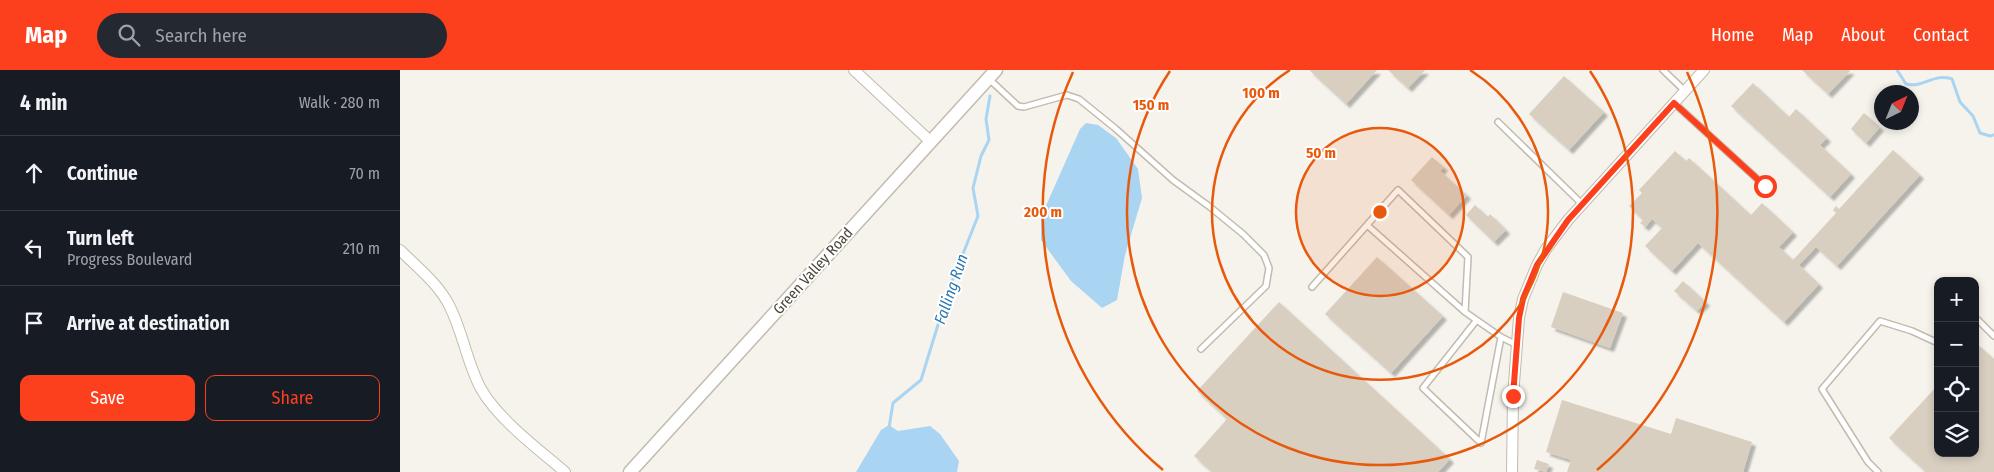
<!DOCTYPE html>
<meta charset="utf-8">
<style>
body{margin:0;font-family:"Fira Sans Condensed",sans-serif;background:#242831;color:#f1f3f6}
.controls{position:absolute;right:15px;bottom:15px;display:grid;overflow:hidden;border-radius:10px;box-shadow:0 2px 8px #0003}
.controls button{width:45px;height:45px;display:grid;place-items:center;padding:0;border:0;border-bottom:1px solid #363941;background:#171b24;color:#f1f3f6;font:25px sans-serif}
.compass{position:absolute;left:1474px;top:15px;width:45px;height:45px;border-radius:50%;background:#171b24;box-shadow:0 2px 8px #0003;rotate:43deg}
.stop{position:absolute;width:15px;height:15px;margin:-11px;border:4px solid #fc3f1d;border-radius:50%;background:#fff}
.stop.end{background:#fc3f1d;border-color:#fff;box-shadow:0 1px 5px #0008}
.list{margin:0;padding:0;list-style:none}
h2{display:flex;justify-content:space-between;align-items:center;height:65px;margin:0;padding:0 20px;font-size:21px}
h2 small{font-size:16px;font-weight:400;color:#9ea1a6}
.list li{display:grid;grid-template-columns:32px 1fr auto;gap:15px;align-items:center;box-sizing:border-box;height:75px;padding:0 20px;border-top:1px solid #363941}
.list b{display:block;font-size:19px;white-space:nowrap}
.list p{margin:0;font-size:16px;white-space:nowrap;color:#9ea1a6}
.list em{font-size:16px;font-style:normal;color:#9ea1a6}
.actions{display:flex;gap:10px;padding:15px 20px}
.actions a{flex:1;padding:11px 0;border:1px solid #fc3f1d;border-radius:10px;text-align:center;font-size:18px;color:#fc3f1d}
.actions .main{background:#fc3f1d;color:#fff}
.icon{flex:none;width:28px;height:28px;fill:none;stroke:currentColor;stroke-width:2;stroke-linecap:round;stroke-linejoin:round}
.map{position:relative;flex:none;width:1594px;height:402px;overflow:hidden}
header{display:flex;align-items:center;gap:30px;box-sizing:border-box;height:70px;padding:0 25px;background:#fc3f1d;color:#fff}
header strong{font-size:24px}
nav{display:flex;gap:28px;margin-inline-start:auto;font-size:18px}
.search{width:350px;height:45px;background:#242831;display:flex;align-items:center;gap:12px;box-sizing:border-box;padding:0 18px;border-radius:28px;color:#9ea1a6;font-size:19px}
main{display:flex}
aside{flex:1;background:#171b24}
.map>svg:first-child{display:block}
</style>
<header>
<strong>Map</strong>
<div class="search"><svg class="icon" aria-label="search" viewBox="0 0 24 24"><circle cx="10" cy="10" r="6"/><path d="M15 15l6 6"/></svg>Search here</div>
<nav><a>Home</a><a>Map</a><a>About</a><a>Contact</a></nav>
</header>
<main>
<aside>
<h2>4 min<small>Walk · 280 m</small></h2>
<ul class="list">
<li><svg class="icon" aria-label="ahead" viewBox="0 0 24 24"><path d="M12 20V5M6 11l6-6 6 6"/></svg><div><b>Continue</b></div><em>70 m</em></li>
<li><svg class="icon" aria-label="left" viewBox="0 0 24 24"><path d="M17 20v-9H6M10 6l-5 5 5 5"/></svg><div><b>Turn left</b><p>Progress Boulevard</p></div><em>210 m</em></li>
<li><svg class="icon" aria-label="arrive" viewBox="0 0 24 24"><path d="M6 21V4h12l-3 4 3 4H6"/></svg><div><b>Arrive at destination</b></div></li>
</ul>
<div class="actions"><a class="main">Save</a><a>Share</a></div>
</aside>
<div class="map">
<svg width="1594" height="402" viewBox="0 0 1594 402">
<defs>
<filter id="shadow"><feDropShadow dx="4" dy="4" stdDeviation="1" flood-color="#0004"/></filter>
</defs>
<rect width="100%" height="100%" fill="#f6f3ec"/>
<!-- water -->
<path fill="#a9d4f2" d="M 686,53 L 698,55 L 716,68 L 738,99 L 742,128 L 725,185 L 717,230 L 702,238 L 671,211 L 641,170 L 641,147 L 680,59 Z
M 489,355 L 498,361 L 530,356 L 540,364 L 559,391 L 557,402 L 456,402 L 481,360 Z"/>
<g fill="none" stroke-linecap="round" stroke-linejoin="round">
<!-- stream -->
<path stroke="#a9d4f2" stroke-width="3" d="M 1497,0 L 1506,14 C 1525,18 1532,3 1552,9 L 1560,32 L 1573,46 L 1580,63 L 1590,66 L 1594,65
M 489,358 L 493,333 L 521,310 L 549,219 L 578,146 L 573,118 L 581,86 L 589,70 L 586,49 L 590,26"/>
</g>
<!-- building -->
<path fill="#d8cfc1" filter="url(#shadow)" d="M 909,0 L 977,0 L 946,34 Z
M 988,0 L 1025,0 L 1008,18 Z
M 1402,0 L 1449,0 L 1450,1 L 1428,24 Z
M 1164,6 L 1204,42 L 1169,80 L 1129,44 Z
M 1353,13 L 1389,47 L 1396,39 L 1427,68 L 1420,75 L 1451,104 L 1430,127 L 1331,36 Z
M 1464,43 L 1480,57 L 1466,73 L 1451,59 Z
M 1493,80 L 1520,105 L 1437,196 L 1416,177 L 1399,195 L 1419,214 L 1384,252 L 1298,173 L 1272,201 L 1245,176 L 1262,158 L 1252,149 L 1245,157 L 1240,153 L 1243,150 L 1229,136 L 1242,123 L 1239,120 L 1275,81 L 1286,91 L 1289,88 L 1351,145 L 1362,133 L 1393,162 L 1379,177 L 1393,190 L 1436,143 L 1433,140 L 1436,136 L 1439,139 Z
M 1032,87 L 1044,97 L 1040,101 L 1067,125 L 1049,145 L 1011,110 Z
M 1075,135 L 1088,147 L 1090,144 L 1106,160 L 1094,172 L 1066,145 Z
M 977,187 L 1043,246 L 991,303 L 925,244 Z
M 1283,211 L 1306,232 L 1297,241 L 1274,221 Z
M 1163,222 L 1223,243 L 1210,278 L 1151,257 Z
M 879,232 L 1050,389 L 1038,402 L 812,402 L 794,386 L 827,349 L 797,321 Z
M 1576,273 L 1594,289 L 1594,402 L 1526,402 L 1489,368 L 1538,315 L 1538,383 L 1575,383 Z
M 1162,330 L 1271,364 L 1276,348 L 1352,372 L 1343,402 L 1167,402 L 1171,390 L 1146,382 Z
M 1137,390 L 1149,394 L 1146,402 L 1134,399 Z"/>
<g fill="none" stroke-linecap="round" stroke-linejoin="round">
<defs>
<path id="service" d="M 1263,0 L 1285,21
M 589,9 L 618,36 L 624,37 L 667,25 L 679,29 L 716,59 L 773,110 L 810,137 L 843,164 L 864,185 L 869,198 L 866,216 L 801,279
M 1274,33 L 1365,116
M 1098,52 L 1182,134
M 912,217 L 967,155
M 1065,242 L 967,155 L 998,120 L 1068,187 L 1065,242 L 1101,267 L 1117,275
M 1076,251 L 1023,318 L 1081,373 L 1101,267
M 1575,253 L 1578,250 L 1594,266
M 1478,402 L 1468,392 L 1422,319 L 1480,251 L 1512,261 L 1538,273"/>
<path id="minor" d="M 454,0 L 530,71
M 0,180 C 18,198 39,214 50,237 C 63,263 67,293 81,319 C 99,350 137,378 165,402
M 1112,402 L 1113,326 L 1119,248 L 1123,229 L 1137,195 L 1146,179 L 1168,150 L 1304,0"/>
<path id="tertiary" d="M 230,402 L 596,0"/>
</defs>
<!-- service casing -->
<use href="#service" stroke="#c2bbae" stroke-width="8"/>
<!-- minor casing -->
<use href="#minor" stroke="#c2bbae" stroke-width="12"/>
<!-- tertiary casing -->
<use href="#tertiary" stroke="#c2bbae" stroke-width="15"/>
<!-- service -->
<use href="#service" stroke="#fff" stroke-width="5"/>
<!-- minor -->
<use href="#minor" stroke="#fff" stroke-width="10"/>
<!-- tertiary -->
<use href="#tertiary" stroke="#fff" stroke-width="12"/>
</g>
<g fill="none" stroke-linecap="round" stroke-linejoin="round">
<!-- route -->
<path stroke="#fc3f1d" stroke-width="6" d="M 1113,326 L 1119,248 L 1123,229 L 1137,195 L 1168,150 L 1274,33 L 1365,116"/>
</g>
<!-- distance rings -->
<circle cx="980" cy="142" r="84" fill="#e8590c" fill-opacity=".12"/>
<g fill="none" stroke="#e8590c" stroke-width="2.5">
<circle cx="980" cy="142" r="84"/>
<path d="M1070 0A168 168 0 1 1 890 0"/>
<path d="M1190 1A253 253 0 1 1 770 1"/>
<path d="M763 400A337 337 0 0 1 673 2M1287 2A337 337 0 0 1 1197 400"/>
</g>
<g text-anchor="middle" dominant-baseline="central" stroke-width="4" stroke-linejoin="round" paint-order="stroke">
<!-- street labels -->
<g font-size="15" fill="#4b4439" stroke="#fff">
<text transform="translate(413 201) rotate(-48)">Green Valley Road</text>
</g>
<!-- water labels -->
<g font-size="16" font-style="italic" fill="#2e7ab2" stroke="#fff">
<text transform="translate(551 219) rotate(-71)">Falling Run</text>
</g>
</g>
<circle cx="980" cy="142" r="8" fill="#e8590c" stroke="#fff" stroke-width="2.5"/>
<g font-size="15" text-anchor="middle" font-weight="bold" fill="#e8590c" stroke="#fff" stroke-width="4" stroke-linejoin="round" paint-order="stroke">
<text x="861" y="28">100 m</text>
<text x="751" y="40">150 m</text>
<text x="921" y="88">50 m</text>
<text x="643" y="147">200 m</text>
</g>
</svg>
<div class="controls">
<button>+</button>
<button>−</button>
<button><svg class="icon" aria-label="locate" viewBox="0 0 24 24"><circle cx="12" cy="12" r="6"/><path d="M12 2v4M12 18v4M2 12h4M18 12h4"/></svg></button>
<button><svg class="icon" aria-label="layers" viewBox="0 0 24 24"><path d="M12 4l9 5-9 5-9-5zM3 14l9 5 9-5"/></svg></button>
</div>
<svg class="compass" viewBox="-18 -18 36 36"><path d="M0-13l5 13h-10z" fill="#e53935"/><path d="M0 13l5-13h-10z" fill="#9ea1a6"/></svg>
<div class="stop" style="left:1365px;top:116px"></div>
<div class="stop end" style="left:1113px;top:326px"></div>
</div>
</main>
